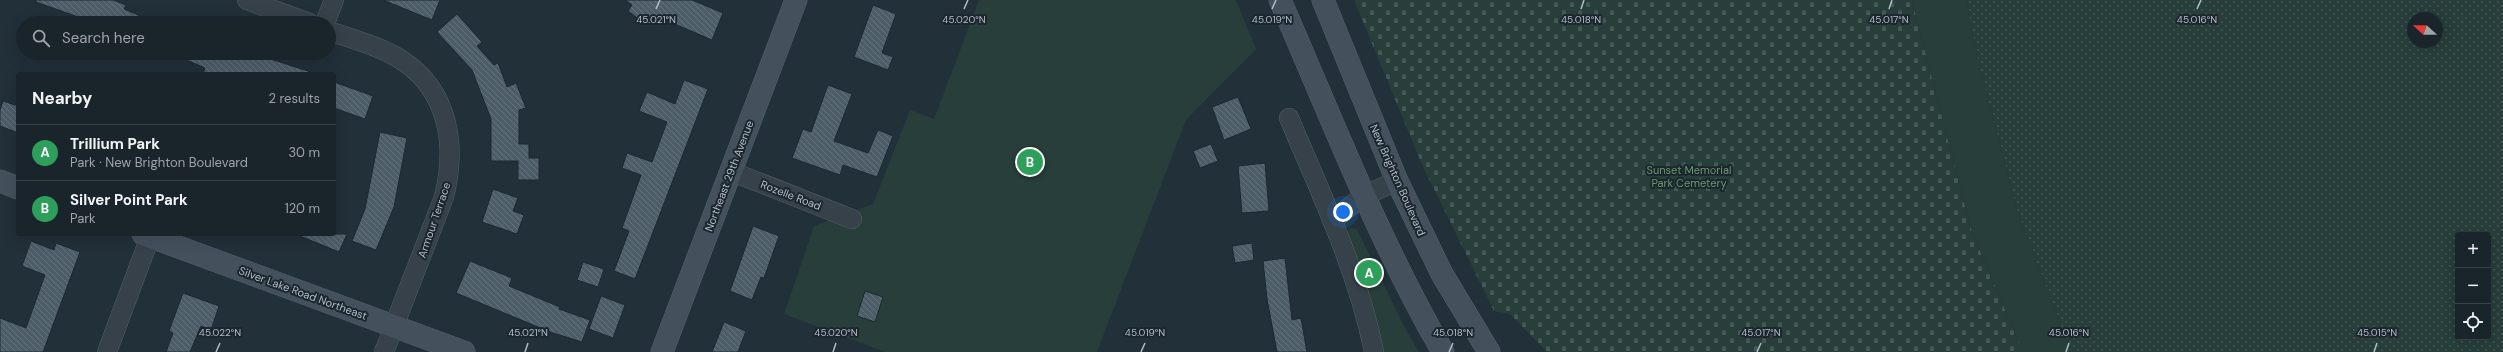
<!DOCTYPE html>
<meta charset="utf-8">
<style>
body{margin:0;font-family:"DM Sans",sans-serif;background:#232c33;color:#f1f3f6}
.controls{position:absolute;right:12px;bottom:12px;display:grid;overflow:hidden;border-radius:4px;box-shadow:0 4px 16px #0002}
.controls button{width:36px;height:36px;display:grid;place-items:center;padding:0;border:0;border-bottom:1px solid #384147;background:#1a242b;color:#f1f3f6;font:20px sans-serif}
.compass{position:absolute;left:2407px;top:12px;width:36px;height:36px;border-radius:50%;background:#1a242b;box-shadow:0 4px 16px #0002;rotate:291deg}
.you{position:absolute;left:1343px;top:212px;width:14px;height:14px;margin:-10px;border:3px solid #fff;border-radius:50%;background:#1a73e8;box-shadow:0 0 0 6px #1a73e833}
.badge{display:grid;place-items:center;width:26px;height:26px;border-radius:50%;background:#d93025;color:#fff;font-size:13px;font-weight:700}
.pin{position:absolute;translate:-50% -50%;border:2px solid #fff;box-shadow:0 1px 4px #0006}
.list{margin:0;padding:0;list-style:none}
h2{display:flex;justify-content:space-between;align-items:center;height:52px;margin:0;padding:0 16px;font-size:17px}
h2 small{font-size:13px;font-weight:400;color:#9fa4a9}
.list li{display:grid;grid-template-columns:26px 1fr auto;gap:12px;align-items:center;box-sizing:border-box;height:56px;padding:0 16px;border-top:1px solid #384147}
.list b{display:block;font-size:15px;white-space:nowrap}
.list p{margin:0;font-size:13px;white-space:nowrap;color:#9fa4a9}
.list em{font-size:13px;font-style:normal;color:#9fa4a9}
.icon{flex:none;width:22px;height:22px;fill:none;stroke:currentColor;stroke-width:2;stroke-linecap:round;stroke-linejoin:round}
.map{position:relative;flex:none;width:2503px;height:352px;overflow:hidden}
.search{position:absolute;background:#1a242b;box-shadow:0 4px 16px #0002;left:16px;top:16px;width:320px;height:44px;display:flex;align-items:center;gap:10px;box-sizing:border-box;padding:0 14px;border-radius:22px;color:#9fa4a9;font-size:15px}
.panel{position:absolute;background:#1a242b;box-shadow:0 4px 16px #0002;left:16px;top:72px;width:320px;height:164px;border-radius:4px}
.map>svg:first-child{display:block}
</style>
<div class="map">
<svg width="2503" height="352" viewBox="0 0 2503 352">
<defs>
<pattern id="grass-dots" width="8" height="8" patternUnits="userSpaceOnUse"><rect width="8" height="8" fill="#273e3b"/><path d="M2 2h.1M6 6h.1" fill="none" stroke="#445856" stroke-width="1.8" stroke-linecap="round"/></pattern>
<pattern id="cemetery-stones" width="16" height="16" patternUnits="userSpaceOnUse"><rect width="16" height="16" fill="#273e3b"/><path d="M2 7V4a2 2 0 0 1 4 0v3zM10 15v-3a2 2 0 0 1 4 0v3z" fill="#445856"/></pattern>
<pattern id="building-back-hatch" width="6" height="6" patternUnits="userSpaceOnUse"><rect width="6" height="6" fill="#4d5d68"/><path d="M-1 5l2 2M0 0l6 6M5-1l2 2" fill="none" stroke="#64727c"/></pattern>
</defs>
<rect width="100%" height="100%" fill="#223039"/>
<!-- grass -->
<path fill="url(#grass-dots)" fill-rule="evenodd" d="M 1966,0 L 2503,0 L 2503,352 L 2071,352 L 2017,210 L 1977,56 ZM 2413,18 L 2437,18 L 2437,42 L 2413,42 ZM 2458,235 L 2488,235 L 2488,337 L 2458,337 Z"/>
<!-- cemetery -->
<path fill="url(#cemetery-stones)" d="M 1354,0 L 1912,0 L 1971,229 L 2023,352 L 1547,352 L 1510,314 L 1494,311 L 1423,167 Z"/>
<!-- green -->
<path fill="#273e3b" d="M 979,0 L 1236,0 L 1256,49 L 1186,120 L 1097,352 L 885,352 L 784,314 L 814,226 L 873,204 L 910,110 L 934,119 Z
M 1912,0 L 1966,0 L 1977,56 L 2017,210 L 2071,352 L 2023,352 L 1971,229 Z
M 1350,228 L 1357,229 L 1405,328 L 1419,352 L 1383,352 L 1368,291 L 1347,235 Z"/>
<!-- building -->
<path fill="url(#building-back-hatch)" stroke="#1d2831" d="M 36,0 L 113,0 L 126,5 L 124,9 L 157,23 L 95,23 L 36,2 Z
M 383,0 L 440,0 L 432,20 Z
M 625,0 L 692,0 L 723,13 L 712,40 L 663,19 L 658,25 L 645,15 L 641,21 L 628,11 L 632,5 Z
M 873,5 L 896,14 L 882,53 L 893,57 L 888,70 L 854,57 Z
M 457,14 L 482,42 L 477,46 L 494,65 L 498,63 L 507,87 L 516,83 L 526,108 L 519,110 L 519,144 L 529,144 L 529,158 L 539,158 L 539,180 L 518,180 L 518,161 L 491,161 L 491,119 L 472,70 L 437,32 Z
M 170,53 L 252,53 L 311,72 L 310,74 L 203,74 L 205,68 Z
M 684,80 L 708,89 L 635,279 L 614,271 L 629,231 L 622,228 L 641,175 L 622,168 L 627,153 L 652,162 L 667,122 L 639,111 L 647,92 L 675,104 Z
M 334,82 L 373,96 L 365,119 L 334,108 Z
M 828,85 L 852,94 L 834,141 L 868,153 L 878,130 L 893,136 L 877,177 L 843,165 L 840,175 L 792,158 L 803,129 L 811,132 Z
M 1238,97 L 1251,129 L 1224,140 L 1212,107 Z
M 3,101 L 18,106 L 18,133 L 0,126 L 0,110 Z
M 380,132 L 407,138 L 394,207 L 376,250 L 352,241 L 365,209 Z
M 1211,144 L 1218,161 L 1200,168 L 1193,151 Z
M 1265,163 L 1269,211 L 1242,213 L 1238,166 Z
M 493,189 L 518,198 L 513,211 L 524,215 L 517,234 L 482,222 Z
M 753,226 L 779,236 L 764,278 L 761,277 L 752,300 L 730,291 Z
M 295,234 L 347,234 L 339,252 Z
M 31,241 L 54,250 L 56,243 L 80,252 L 43,352 L 0,352 L 0,318 L 26,328 L 45,275 L 22,266 Z
M 1252,243 L 1254,260 L 1235,263 L 1232,246 Z
M 1285,258 L 1292,320 L 1301,318 L 1307,352 L 1277,352 L 1267,299 L 1263,261 Z
M 470,261 L 512,278 L 509,286 L 560,307 L 559,309 L 590,320 L 582,342 L 550,332 L 456,293 Z
M 583,262 L 604,269 L 598,287 L 577,280 Z
M 865,291 L 883,297 L 875,322 L 857,316 Z
M 183,293 L 219,306 L 211,330 L 201,326 L 190,352 L 166,352 L 173,333 L 169,331 Z
M 601,296 L 625,305 L 613,338 L 589,329 Z
M 724,322 L 746,331 L 738,352 L 712,352 Z"/>
<g fill="none" stroke-linecap="round" stroke-linejoin="round">
<defs>
<path id="street" d="M 247,0 L 309,23
M 325,23 L 334,0
M 329,31 C 352,39 379,46 400,59 C 449,90 457,145 444,197 L 384,352
M 1289,118 C 1321,194 1358,271 1374,352
M 730,171 L 852,219
M 1332,221 L 1363,196 L 1397,181
M 107,352 L 150,237"/>
<path id="secondary" d="M 1280,0 C 1332,119 1378,240 1443,352
M 1323,0 L 1397,181 L 1442,274 L 1489,352
M 0,181 L 18,188
M 143,234 L 464,352
M 662,352 L 796,0"/>
</defs>
<!-- street casing -->
<use href="#street" stroke="#545f68" stroke-width="20"/>
<!-- secondary casing -->
<use href="#secondary" stroke="#545f68" stroke-width="23"/>
<!-- street -->
<use href="#street" stroke="#36414a" stroke-width="19"/>
<!-- secondary -->
<use href="#secondary" stroke="#44515d" stroke-width="22"/>
</g>
<!-- ticks -->
<path fill="none" stroke="#b1bcc6" stroke-width="1.5" d="M 656,9 L 660,0M 964,9 L 968,0M 1272,9 L 1276,0M 1581,9 L 1584,0M 1889,9 L 1892,0M 2197,9 L 2201,0M 216,352 L 220,343M 525,352 L 528,343M 833,352 L 836,343M 1141,352 L 1145,343M 1449,352 L 1453,343M 1757,352 L 1761,343M 2066,352 L 2069,343M 2374,352 L 2377,343"/>
<g text-anchor="middle" dominant-baseline="central" stroke-width="4" stroke-linejoin="round" paint-order="stroke">
<!-- park labels -->
<g font-size="11" fill="#69966c" stroke="#1b262e">
<text x="1689" y="170">Sunset Memorial<tspan x="1689" dy="13">Park Cemetery</tspan></text>
</g>
<!-- street labels -->
<g font-size="11" fill="#b1bcc6" stroke="#1b262e">
<text transform="translate(729 176) rotate(-69)">Northeast 29th Avenue</text>
<text transform="translate(1398 180) rotate(66)">New Brighton Boulevard</text>
<text transform="translate(791 195) rotate(21)">Rozelle Road</text>
<text transform="translate(434 220) rotate(-71)">Armour Terrace</text>
<text transform="translate(303 293) rotate(20)">Silver Lake Road Northeast</text>
</g>
</g>
<g font-size="10" text-anchor="middle" fill="#b1bcc6" stroke="#1b262e" stroke-width="4" stroke-linejoin="round" paint-order="stroke">
<text x="656" y="23">45.021°N</text>
<text x="964" y="23">45.020°N</text>
<text x="1272" y="23">45.019°N</text>
<text x="1889" y="23">45.017°N</text>
<text x="1581" y="23">45.018°N</text>
<text x="2197" y="23">45.016°N</text>
<text x="220" y="336">45.022°N</text>
<text x="528" y="336">45.021°N</text>
<text x="836" y="336">45.020°N</text>
<text x="1145" y="336">45.019°N</text>
<text x="1453" y="336">45.018°N</text>
<text x="1761" y="336">45.017°N</text>
<text x="2069" y="336">45.016°N</text>
<text x="2377" y="336">45.015°N</text>
</g>
</svg>
<div class="controls">
<button>+</button>
<button>−</button>
<button><svg class="icon" aria-label="locate" viewBox="0 0 24 24"><circle cx="12" cy="12" r="6"/><path d="M12 2v4M12 18v4M2 12h4M18 12h4"/></svg></button>
</div>
<svg class="compass" viewBox="-18 -18 36 36"><path d="M0-13l5 13h-10z" fill="#e53935"/><path d="M0 13l5-13h-10z" fill="#9fa4a9"/></svg>
<div class="you"></div>
<div class="pin badge" style="left:1369px;top:273px;background:#2e9e5b">A</div>
<div class="pin badge" style="left:1030px;top:162px;background:#2e9e5b">B</div>
<div class="search"><svg class="icon" aria-label="search" viewBox="0 0 24 24"><circle cx="10" cy="10" r="6"/><path d="M15 15l6 6"/></svg>Search here</div>
<section class="panel">
<h2>Nearby<small>2 results</small></h2>
<ul class="list">
<li><span class="badge" style="background:#2e9e5b">A</span><div><b>Trillium Park</b><p>Park · New Brighton Boulevard</p></div><em>30 m</em></li>
<li><span class="badge" style="background:#2e9e5b">B</span><div><b>Silver Point Park</b><p>Park</p></div><em>120 m</em></li>
</ul>
</section>
</div>
